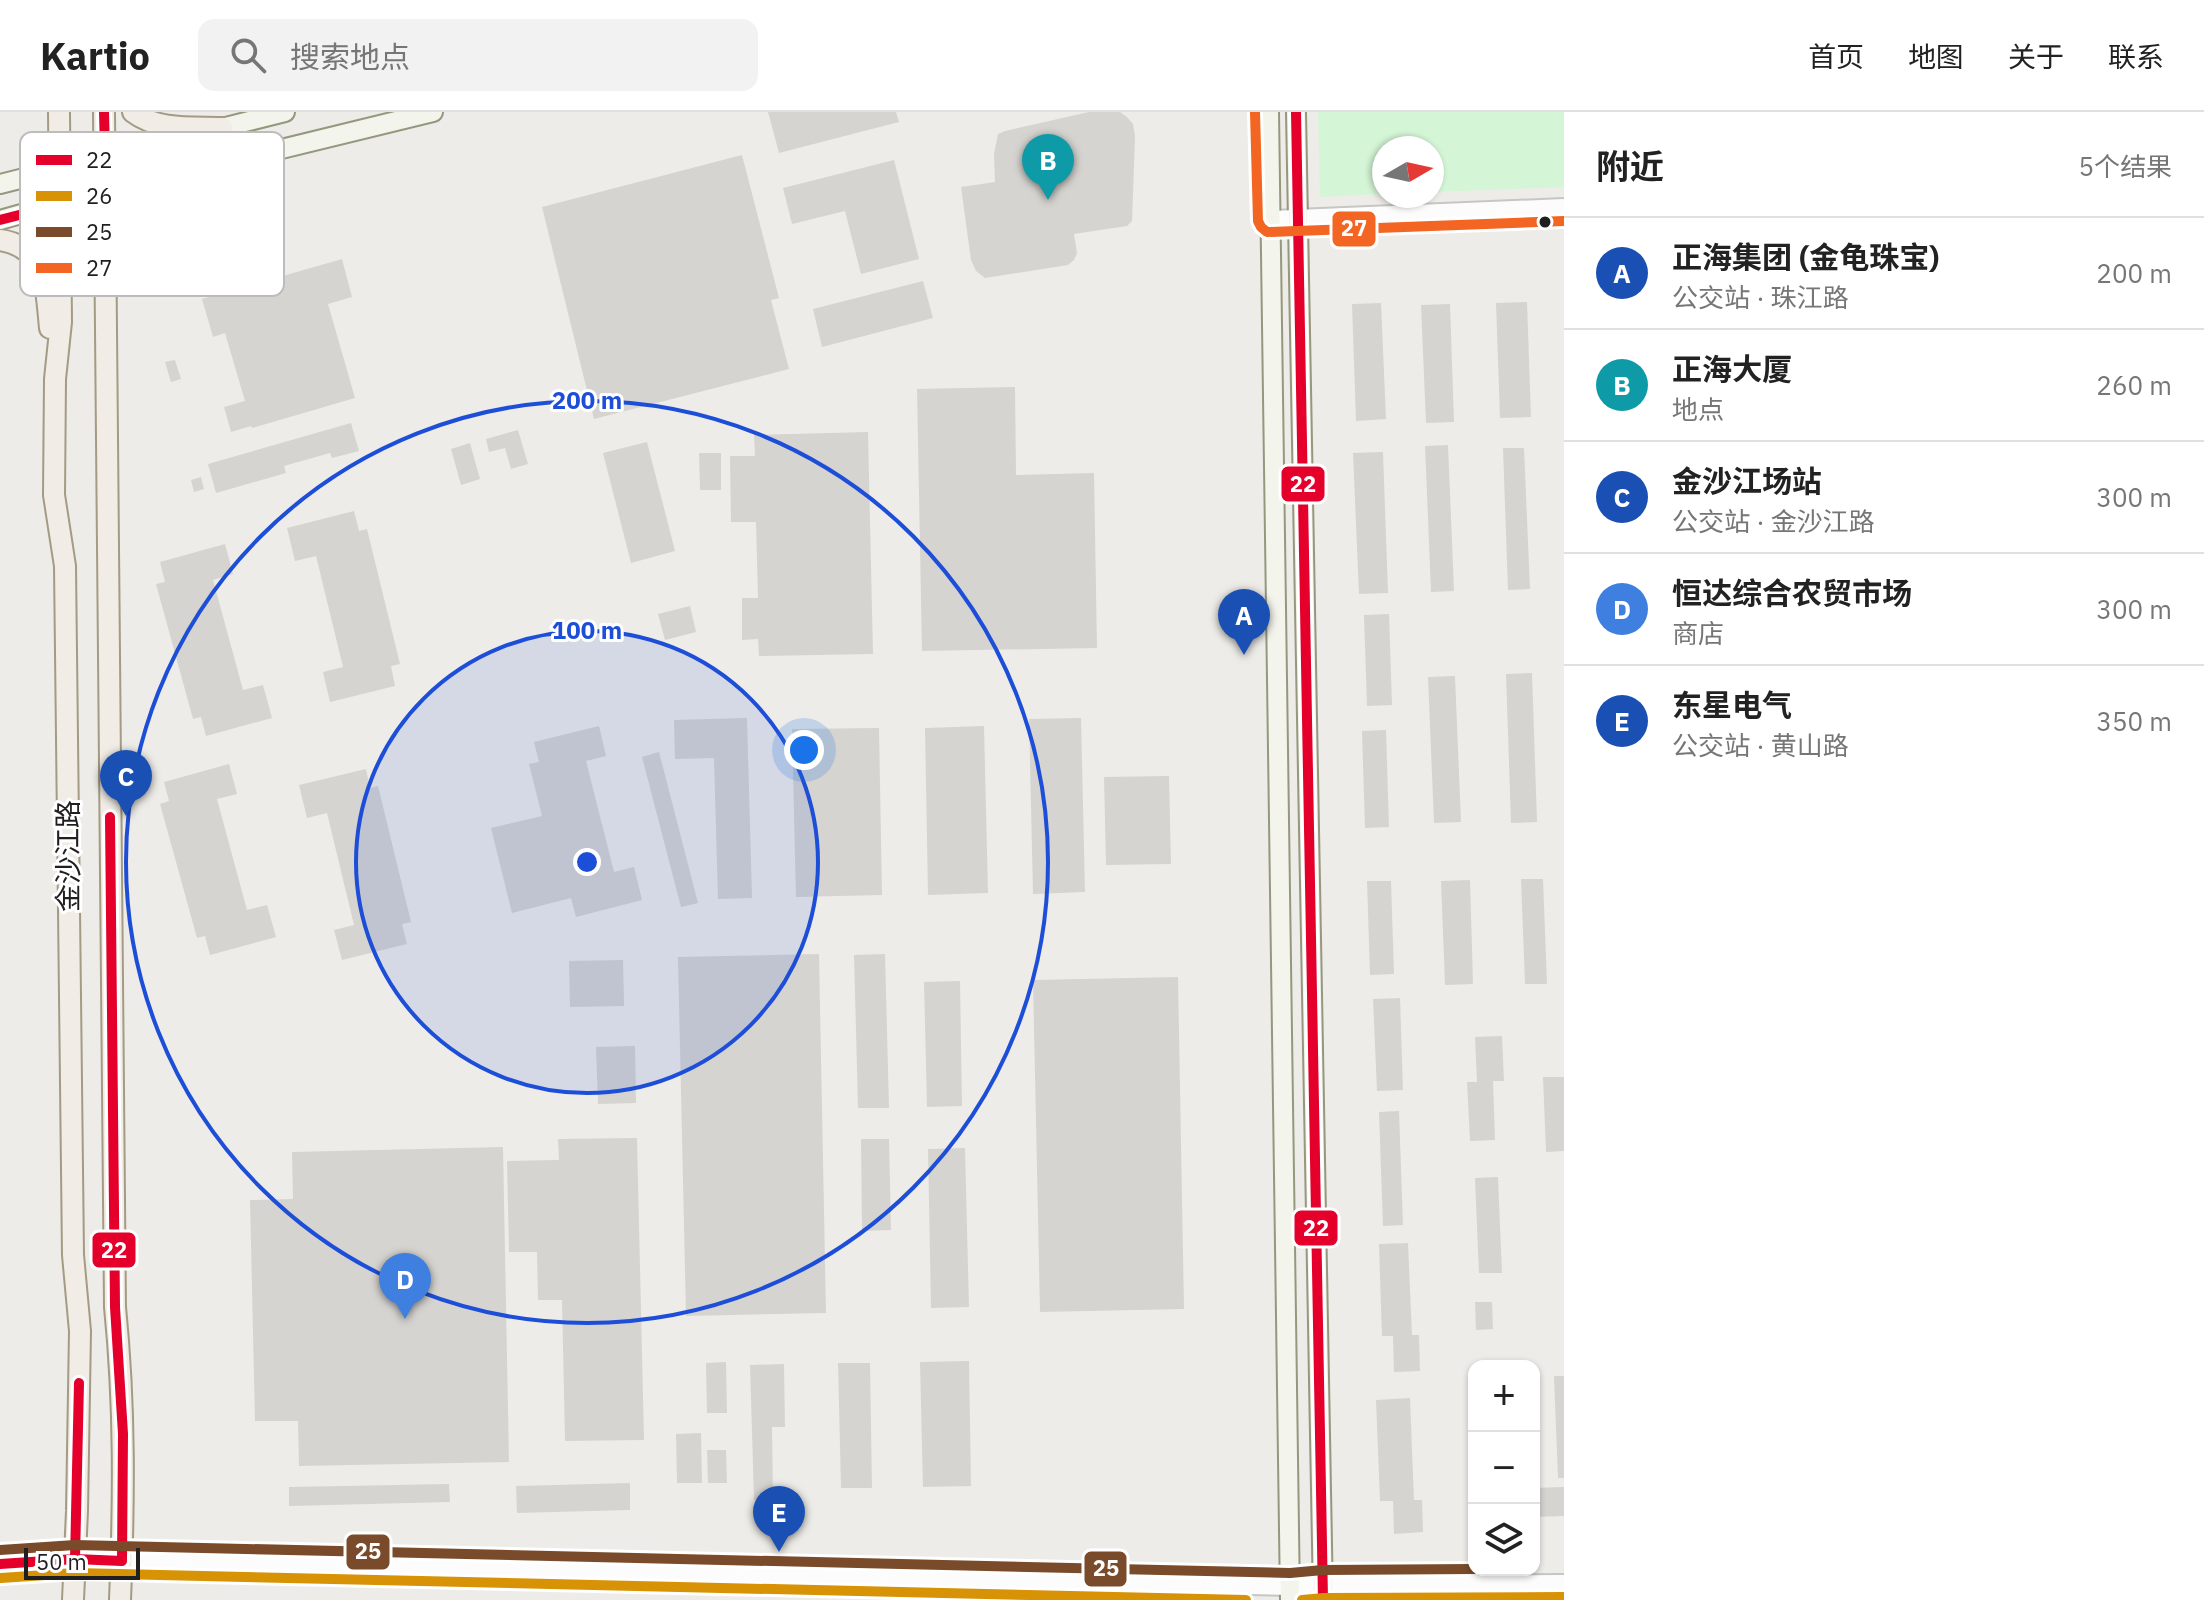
<!DOCTYPE html>
<html lang="zh">
<meta charset="utf-8">
<style>
body{margin:0;font-family:"IBM Plex Sans","Noto Sans SC",sans-serif;background:#f2f2f2;color:#222}
.controls{position:absolute;right:24px;bottom:24px;display:grid;overflow:hidden;border-radius:16px;box-shadow:0 2px 6px #0004}
.controls button{width:72px;height:72px;display:grid;place-items:center;padding:0;border:0;border-bottom:2px solid #e0e0e0;background:#fff;color:#222;font:40px sans-serif}
.compass{position:absolute;left:1372px;top:24px;width:72px;height:72px;border-radius:50%;background:#fff;box-shadow:0 2px 6px #0004;rotate:81deg}
.scale{position:absolute;left:24px;bottom:20px;width:116px;box-sizing:border-box;padding-left:8px;border:4px solid #1f1f1f;border-top:0;font-size:22px;line-height:28px;white-space:nowrap;color:#1f1f1f;-webkit-text-stroke:6px #fff;paint-order:stroke}
.you{position:absolute;left:804px;top:638px;width:28px;height:28px;margin:-20px;border:6px solid #fff;border-radius:50%;background:#1a73e8;box-shadow:0 0 0 12px #1a73e833}
.badge{display:grid;place-items:center;width:52px;height:52px;border-radius:50%;background:#ea580c;color:#fff;font-size:26px;font-weight:700}
.pin{position:absolute;translate:-50% -66px;filter:drop-shadow(0 2px 4px #0008)}
.pin::after{content:'';position:absolute;top:42px;width:28px;height:24px;background:inherit;clip-path:polygon(0 0,100% 0,50% 100%)}
.list{margin:0;padding:0;list-style:none}
h2{display:flex;justify-content:space-between;align-items:center;height:104px;margin:0;padding:0 32px;font-size:34px}
h2 small{font-size:26px;font-weight:400;color:#767676}
.list li{display:grid;grid-template-columns:52px 1fr auto;gap:24px;align-items:center;box-sizing:border-box;height:112px;padding:0 32px;border-top:2px solid #e0e0e0}
.list b{display:block;font-size:30px;white-space:nowrap}
.list p{margin:0;font-size:26px;white-space:nowrap;color:#767676}
.list em{font-size:26px;font-style:normal;color:#767676}
.icon{flex:none;width:44px;height:44px;fill:none;stroke:currentColor;stroke-width:2;stroke-linecap:round;stroke-linejoin:round}
.map{position:relative;flex:none;width:1564px;height:1488px;overflow:hidden}
header{display:flex;align-items:center;gap:48px;box-sizing:border-box;height:112px;padding:0 40px;background:#fff;border-bottom:2px solid #e0e0e0}
header strong{font-size:38px}
nav{display:flex;gap:44px;margin-inline-start:auto;font-size:28px}
.search{width:560px;height:72px;background:#f2f2f2;display:flex;align-items:center;gap:20px;box-sizing:border-box;padding:0 28px;border-radius:16px;color:#767676;font-size:30px}
main{display:flex}
aside{flex:1;background:#fff}
.map>svg:first-child{display:block}
</style>
<header>
<strong>Kartio</strong>
<div class="search"><svg class="icon" aria-label="search" viewBox="0 0 24 24"><circle cx="10" cy="10" r="6"/><path d="M15 15l6 6"/></svg>搜索地点</div>
<nav><a>首页</a><a>地图</a><a>关于</a><a>联系</a></nav>
</header>
<main>
<div class="map">
<svg width="1564" height="1488" viewBox="0 0 1564 1488">
<rect width="100%" height="100%" fill="#eeece8"/>
<!-- park -->
<path fill="#d4f5d6" d="M 1318,0 L 1564,0 L 1564,75 L 1432,80 L 1432,36 L 1384,36 L 1384,82 L 1320,85 Z"/>
<!-- building -->
<path fill="#d6d4d0" d="M 768,0 L 896,0 L 899,10 L 779,41 Z
M 1089,0 L 1120,0 L 1127,5 L 1133,12 L 1135,24 L 1132,109 L 1127,114 L 1074,122 L 1077,141 L 1074,148 L 1068,153 L 985,166 L 976,159 L 971,148 L 961,75 L 995,70 L 994,42 L 998,22 L 1005,19 Z
M 742,43 L 779,186 L 771,188 L 789,257 L 594,307 L 542,95 Z
M 894,48 L 919,147 L 861,162 L 845,99 L 792,112 L 783,76 Z
M 342,147 L 352,185 L 328,192 L 355,286 L 252,316 L 251,314 L 231,320 L 224,295 L 245,289 L 225,221 L 213,225 L 202,187 Z
M 923,169 L 933,206 L 822,235 L 813,197 Z
M 1527,190 L 1531,305 L 1500,306 L 1496,191 Z
M 1381,191 L 1386,307 L 1356,309 L 1352,192 Z
M 1450,192 L 1454,310 L 1426,311 L 1421,193 Z
M 175,248 L 181,267 L 171,270 L 165,250 Z
M 1015,275 L 1016,363 L 1094,361 L 1097,536 L 922,539 L 917,277 Z
M 351,311 L 359,339 L 332,346 L 330,341 L 284,354 L 286,361 L 216,381 L 208,352 Z
M 518,318 L 528,352 L 511,357 L 505,336 L 489,340 L 486,327 Z
M 868,320 L 873,542 L 759,544 L 758,527 L 742,528 L 742,486 L 758,486 L 756,410 L 731,410 L 730,344 L 755,344 L 754,323 Z
M 647,330 L 675,439 L 631,451 L 603,341 Z
M 470,331 L 480,367 L 461,373 L 451,337 Z
M 1448,333 L 1454,479 L 1431,480 L 1425,334 Z
M 1503,336 L 1524,336 L 1530,477 L 1508,478 Z
M 1383,340 L 1388,481 L 1359,482 L 1353,341 Z
M 699,341 L 721,341 L 721,378 L 700,378 Z
M 201,365 L 204,377 L 194,380 L 191,368 Z
M 354,399 L 359,419 L 367,417 L 400,552 L 391,554 L 395,574 L 330,590 L 323,560 L 343,555 L 316,444 L 295,449 L 287,416 Z
M 225,432 L 233,462 L 213,468 L 243,578 L 263,573 L 272,606 L 206,624 L 201,605 L 193,607 L 156,472 L 165,470 L 160,450 Z
M 690,494 L 696,520 L 665,528 L 658,502 Z
M 1389,502 L 1392,593 L 1367,594 L 1364,503 Z
M 1532,561 L 1537,710 L 1511,711 L 1506,562 Z
M 1455,564 L 1461,710 L 1434,711 L 1428,565 Z
M 747,606 L 752,786 L 718,787 L 714,646 L 675,647 L 674,608 Z
M 1081,606 L 1085,780 L 1033,782 L 1029,607 Z
M 599,614 L 606,644 L 586,649 L 614,760 L 634,755 L 642,788 L 576,805 L 571,786 L 512,801 L 491,716 L 542,704 L 529,652 L 539,650 L 534,630 Z
M 984,614 L 988,781 L 928,783 L 925,616 Z
M 879,616 L 882,783 L 796,785 L 792,617 Z
M 1386,618 L 1389,715 L 1365,716 L 1362,619 Z
M 659,640 L 698,791 L 681,795 L 642,645 Z
M 229,652 L 237,682 L 217,687 L 247,798 L 267,793 L 276,825 L 210,843 L 205,824 L 197,826 L 160,692 L 169,689 L 164,670 Z
M 366,657 L 370,676 L 378,674 L 411,810 L 402,812 L 407,832 L 342,848 L 334,818 L 354,813 L 327,701 L 307,706 L 299,673 Z
M 1169,664 L 1171,752 L 1106,753 L 1104,665 Z
M 1521,767 L 1543,767 L 1547,872 L 1525,872 Z
M 1470,768 L 1473,872 L 1445,873 L 1441,769 Z
M 1367,769 L 1391,769 L 1394,862 L 1370,863 Z
M 819,842 L 826,1201 L 686,1204 L 678,845 Z
M 885,842 L 889,996 L 858,996 L 854,843 Z
M 623,848 L 624,894 L 570,895 L 569,849 Z
M 1178,865 L 1184,1197 L 1040,1200 L 1033,868 Z
M 960,869 L 962,994 L 927,995 L 924,870 Z
M 1400,886 L 1403,978 L 1377,979 L 1373,887 Z
M 1502,924 L 1504,969 L 1493,969 L 1495,1028 L 1470,1029 L 1467,970 L 1477,970 L 1475,925 Z
M 635,934 L 636,991 L 598,992 L 596,935 Z
M 1543,965 L 1564,965 L 1564,1039 L 1546,1040 Z
M 1399,999 L 1403,1113 L 1383,1114 L 1379,1000 Z
M 637,1026 L 644,1328 L 565,1329 L 562,1188 L 538,1188 L 537,1140 L 509,1140 L 507,1049 L 559,1048 L 558,1027 Z
M 861,1027 L 889,1027 L 891,1118 L 862,1119 Z
M 503,1035 L 509,1350 L 299,1354 L 298,1309 L 255,1309 L 250,1088 L 293,1087 L 292,1040 Z
M 965,1036 L 969,1195 L 931,1196 L 928,1037 Z
M 1498,1065 L 1502,1161 L 1479,1161 L 1475,1066 Z
M 1408,1131 L 1412,1223 L 1419,1223 L 1420,1259 L 1394,1260 L 1393,1224 L 1382,1224 L 1379,1132 Z
M 1475,1190 L 1492,1190 L 1493,1217 L 1476,1218 Z
M 969,1249 L 971,1374 L 923,1375 L 920,1250 Z
M 726,1250 L 727,1301 L 707,1301 L 706,1251 Z
M 838,1251 L 870,1251 L 872,1376 L 841,1376 Z
M 784,1252 L 785,1315 L 772,1315 L 773,1387 L 754,1388 L 750,1253 Z
M 1554,1264 L 1564,1264 L 1564,1366 L 1558,1366 Z
M 1410,1286 L 1414,1388 L 1422,1388 L 1423,1420 L 1394,1422 L 1393,1389 L 1380,1389 L 1376,1288 Z
M 701,1321 L 702,1371 L 677,1371 L 676,1322 Z
M 707,1338 L 726,1338 L 727,1371 L 708,1371 Z
M 630,1371 L 630,1398 L 517,1401 L 516,1374 Z
M 449,1372 L 450,1390 L 289,1394 L 289,1375 Z
M 1564,1375 L 1564,1404 L 1534,1405 L 1534,1376 Z"/>
<g fill="none" stroke-linecap="round" stroke-linejoin="round">
<defs>
<path id="tertiary" d="M 1272,107 L 1564,95
M 0,1452 L 75,1447 L 1290,1475 L 1323,1472 L 1564,1471"/>
<path id="secondary" d="M 1269,0 L 1290,1488
M 1296,0 L 1323,1488
M 0,72 L 285,0
M 0,108 L 60,91 L 433,0"/>
<path id="primary" d="M 59,0 L 61,210 L 55,267 L 54,383 L 65,454 L 73,1143 L 80,1219 L 77,1399 L 73,1488
M 104,0 L 115,1195 C 125,1295 124,1388 120,1488
M 133,0 C 158,19 192,15 222,16
M 0,128 C 47,135 46,177 50,216"/>
</defs>
<!-- tertiary casing -->
<use href="#tertiary" stroke="#c6c6c4" stroke-width="20"/>
<!-- secondary casing -->
<use href="#secondary" stroke="#95987e" stroke-width="22"/>
<!-- primary casing -->
<use href="#primary" stroke="#a49b84" stroke-width="24"/>
<!-- tertiary -->
<use href="#tertiary" stroke="#fcfcfc" stroke-width="16"/>
<!-- secondary -->
<use href="#secondary" stroke="#f3f4eb" stroke-width="18"/>
<!-- primary -->
<use href="#primary" stroke="#f1ece5" stroke-width="20"/>
<defs>
<path id="bus-1" d="M 1296,0 L 1323,1488
M 0,108 L 106,81 L 104,0
M 75,1447 L 79,1271
M 0,1452 L 75,1447 L 122,1449 L 123,1322 L 115,1195 L 110,705"/>
<path id="bus-2" d="M 1,1466 L 75,1461 L 1246,1488
M 1302,1488 L 1324,1486 L 1564,1485"/>
<path id="bus-3" d="M 0,1438 L 75,1433 L 1290,1461 L 1323,1458 L 1474,1457"/>
<path id="bus-4" d="M 1255,0 L 1258,109 L 1261,115 L 1267,120 L 1564,109"/>
</defs>
<!-- bus-1 casing -->
<use href="#bus-1" stroke="#fff" stroke-width="16"/>
<!-- bus-2 casing -->
<use href="#bus-2" stroke="#fff" stroke-width="16"/>
<!-- bus-3 casing -->
<use href="#bus-3" stroke="#fff" stroke-width="16"/>
<!-- bus-4 casing -->
<use href="#bus-4" stroke="#fff" stroke-width="16"/>
<!-- bus-1 -->
<use href="#bus-1" stroke="#e4002b" stroke-width="10"/>
<!-- bus-2 -->
<use href="#bus-2" stroke="#d79205" stroke-width="10"/>
<!-- bus-3 -->
<use href="#bus-3" stroke="#7a4b2a" stroke-width="10"/>
<!-- bus-4 -->
<use href="#bus-4" stroke="#f26522" stroke-width="10"/>
</g>
<!-- distance rings -->
<circle cx="587" cy="750" r="231" fill="#1d4ed8" fill-opacity=".12"/>
<g fill="none" stroke="#1d4ed8" stroke-width="4">
<circle cx="587" cy="750" r="231"/>
<circle cx="587" cy="750" r="461"/>
</g>
<!-- markers -->
<circle fill="#1f1f1f" stroke="#fff" stroke-width="3" cx="1545" cy="110" r="7"/>
<g text-anchor="middle" dominant-baseline="central" stroke-width="6" stroke-linejoin="round" paint-order="stroke">
<!-- street labels -->
<g font-size="28" fill="#1f1f1f" stroke="#fff">
<text transform="translate(67 744) rotate(-90)">金沙江路</text>
</g>
</g>
<!-- legend -->
<rect x="20" y="20" width="264" height="164" rx="12" fill="#fff" stroke="#bcbcbc" stroke-width="2"/>
<rect x="36" y="43" width="36" height="10" fill="#e4002b"/>
<rect x="36" y="79" width="36" height="10" fill="#d79205"/>
<rect x="36" y="115" width="36" height="10" fill="#7a4b2a"/>
<rect x="36" y="151" width="36" height="10" fill="#f26522"/>
<g font-size="22" fill="#1f1f1f">
<text x="86" y="56">22</text>
<text x="86" y="92">26</text>
<text x="86" y="128">25</text>
<text x="86" y="164">27</text>
</g>
<circle cx="587" cy="750" r="12" fill="#1d4ed8" stroke="#fff" stroke-width="4"/>
<g font-size="24" text-anchor="middle" font-weight="bold" fill="#1d4ed8" stroke="#fff" stroke-width="6" stroke-linejoin="round" paint-order="stroke">
<text x="587" y="297">200 m</text>
<text x="587" y="527">100 m</text>
</g>
<g stroke="#fff" stroke-width="3">
<rect x="1331" y="98" width="46" height="38" rx="8" fill="#f26522"/>
<rect x="1280" y="353" width="46" height="38" rx="8" fill="#e4002b"/>
<rect x="1293" y="1097" width="46" height="38" rx="8" fill="#e4002b"/>
<rect x="91" y="1119" width="46" height="38" rx="8" fill="#e4002b"/>
<rect x="345" y="1421" width="46" height="38" rx="8" fill="#7a4b2a"/>
<rect x="1083" y="1438" width="45" height="38" rx="8" fill="#7a4b2a"/>
</g>
<g font-size="22" text-anchor="middle" font-weight="bold" fill="#fff">
<text x="1354" y="124">27</text>
<text x="1303" y="380">22</text>
<text x="1316" y="1124">22</text>
<text x="114" y="1146">22</text>
<text x="368" y="1447">25</text>
<text x="1106" y="1464">25</text>
</g>
</svg>
<div class="controls">
<button>+</button>
<button>−</button>
<button><svg class="icon" aria-label="layers" viewBox="0 0 24 24"><path d="M12 4l9 5-9 5-9-5zM3 14l9 5 9-5"/></svg></button>
</div>
<svg class="compass" viewBox="-18 -18 36 36"><path d="M0-13l5 13h-10z" fill="#e53935"/><path d="M0 13l5-13h-10z" fill="#767676"/></svg>
<div class="scale">50 m</div>
<div class="you"></div>
<div class="pin badge" style="left:1244px;top:543px;background:#1a4fb4">A</div>
<div class="pin badge" style="left:1048px;top:88px;background:#0f9aa8">B</div>
<div class="pin badge" style="left:126px;top:704px;background:#1a4fb4">C</div>
<div class="pin badge" style="left:405px;top:1207px;background:#3f7fe0">D</div>
<div class="pin badge" style="left:779px;top:1440px;background:#1a4fb4">E</div>
</div>
<aside>
<h2>附近<small>5个结果</small></h2>
<ul class="list">
<li><span class="badge" style="background:#1a4fb4">A</span><div><b>正海集团 (金龟珠宝)</b><p>公交站 · 珠江路</p></div><em>200 m</em></li>
<li><span class="badge" style="background:#0f9aa8">B</span><div><b>正海大厦</b><p>地点</p></div><em>260 m</em></li>
<li><span class="badge" style="background:#1a4fb4">C</span><div><b>金沙江场站</b><p>公交站 · 金沙江路</p></div><em>300 m</em></li>
<li><span class="badge" style="background:#3f7fe0">D</span><div><b>恒达综合农贸市场</b><p>商店</p></div><em>300 m</em></li>
<li><span class="badge" style="background:#1a4fb4">E</span><div><b>东星电气</b><p>公交站 · 黄山路</p></div><em>350 m</em></li>
</ul>
</aside>
</main>
